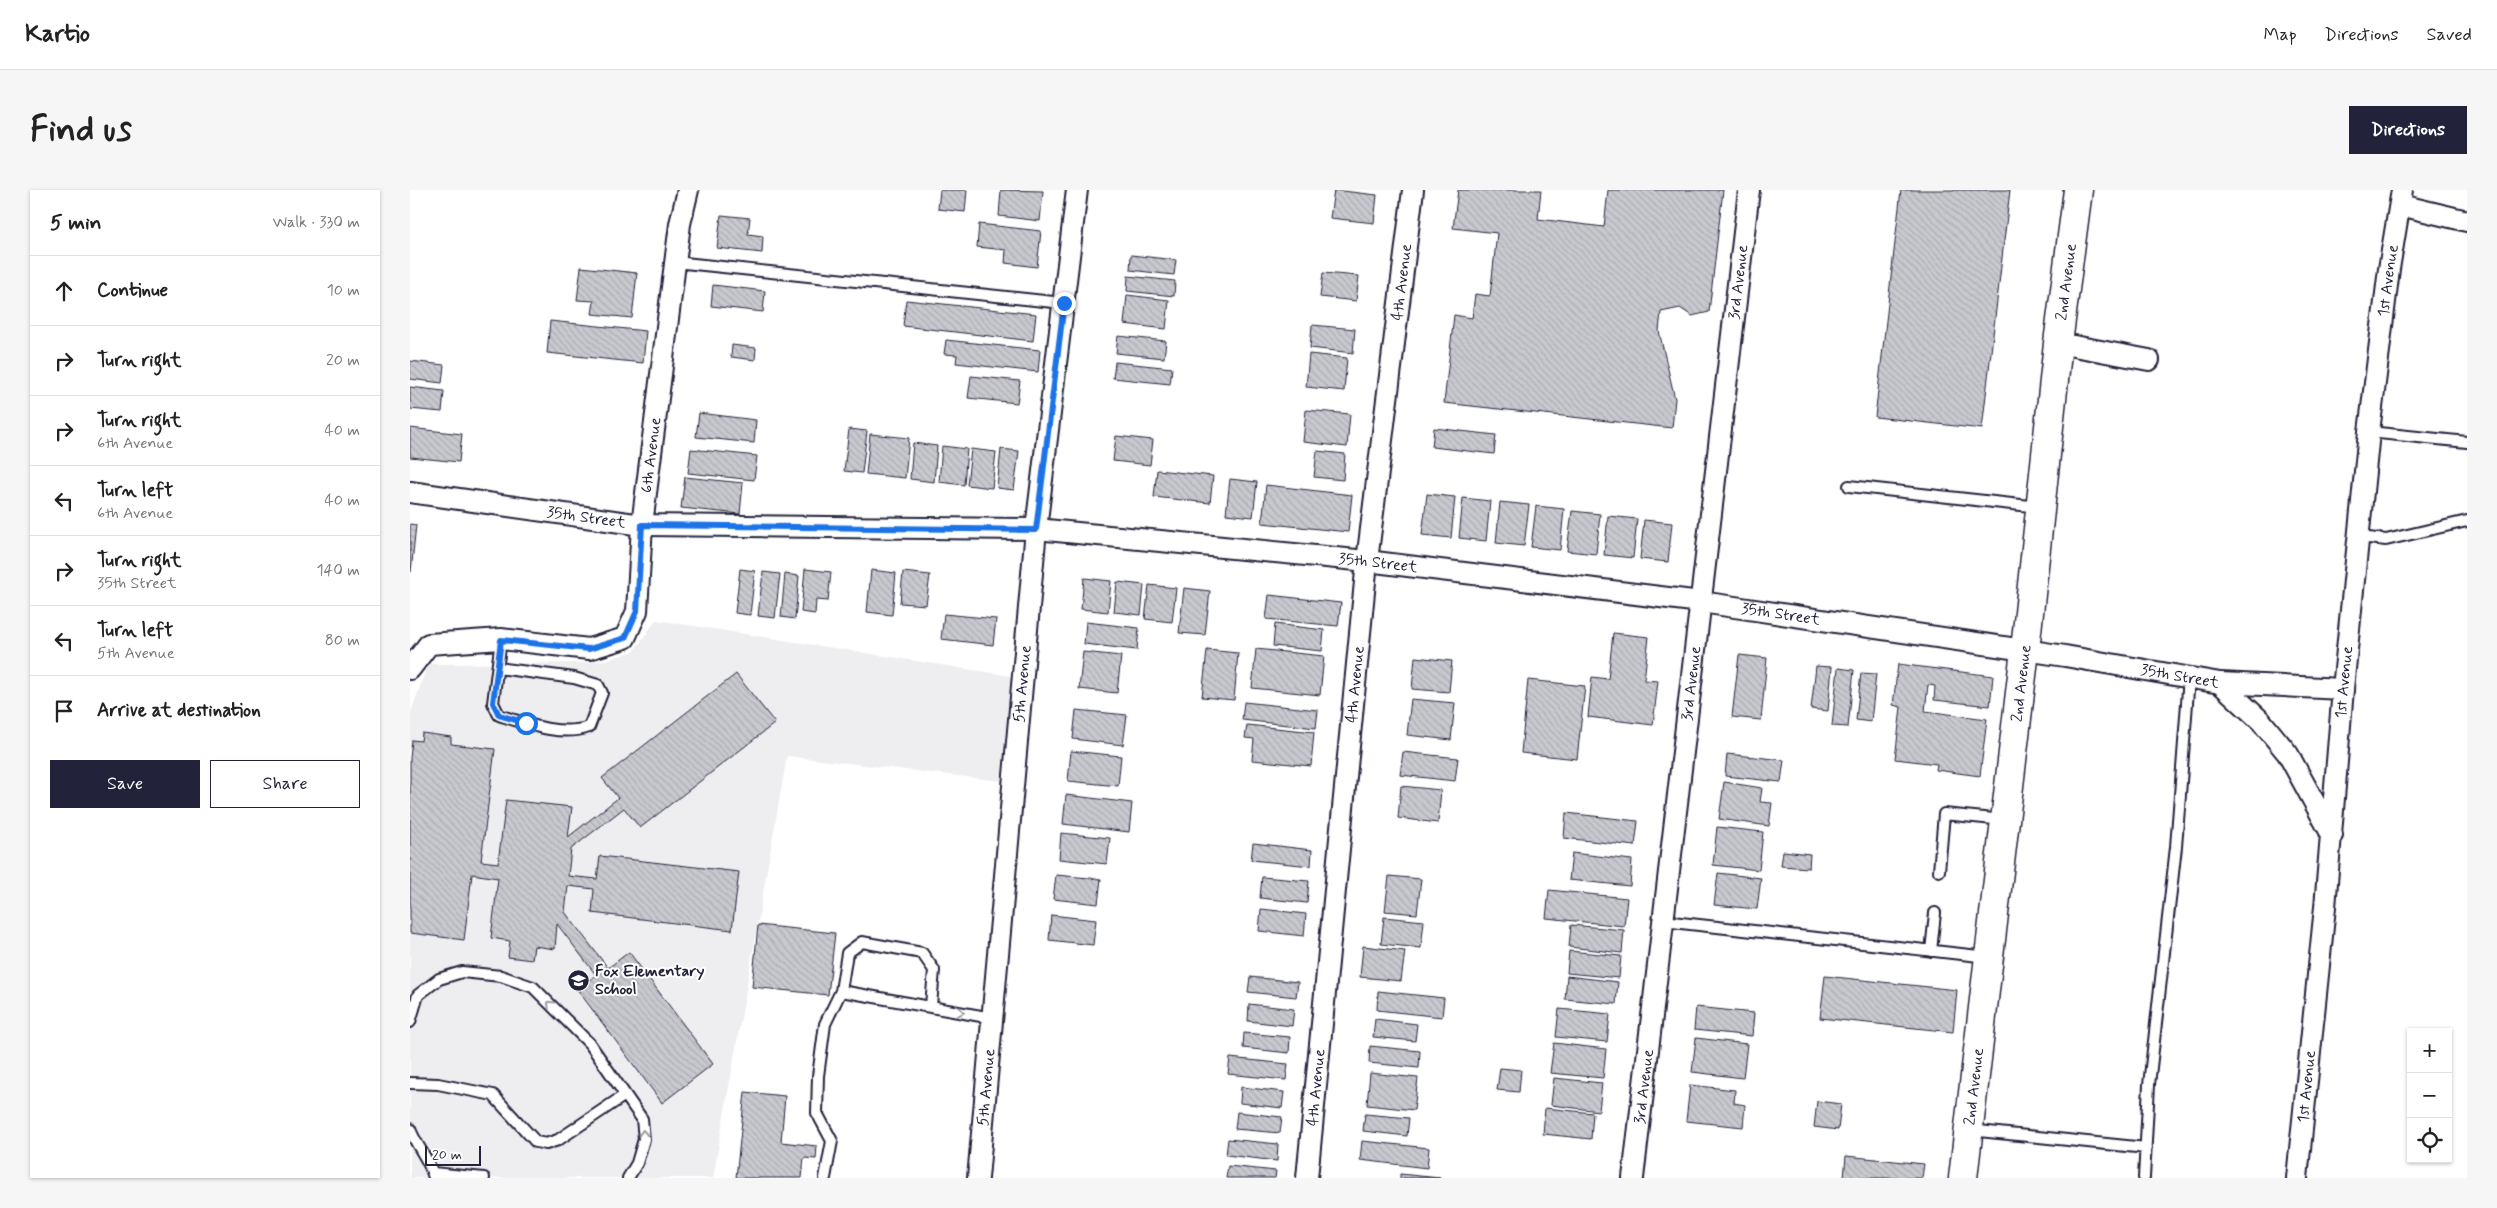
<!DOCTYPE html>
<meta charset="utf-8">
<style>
body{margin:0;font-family:Mynerve,sans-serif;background:#f6f6f6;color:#222}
.controls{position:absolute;right:15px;bottom:15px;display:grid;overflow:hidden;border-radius:0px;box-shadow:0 1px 4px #0004}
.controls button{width:45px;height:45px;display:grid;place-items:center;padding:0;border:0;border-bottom:1px solid #e0e0e0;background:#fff;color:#222;font:25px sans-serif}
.scale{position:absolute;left:15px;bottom:12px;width:56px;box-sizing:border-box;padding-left:5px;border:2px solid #22223b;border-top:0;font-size:14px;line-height:18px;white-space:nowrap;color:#22223b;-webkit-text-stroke:4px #fff;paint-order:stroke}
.stop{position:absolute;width:15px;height:15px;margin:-11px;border:4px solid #1a73e8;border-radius:50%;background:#fff}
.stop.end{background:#1a73e8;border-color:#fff;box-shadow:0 1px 5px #0008}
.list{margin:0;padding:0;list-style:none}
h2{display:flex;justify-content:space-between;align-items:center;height:65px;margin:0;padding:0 20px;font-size:21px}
h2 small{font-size:16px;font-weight:400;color:#767676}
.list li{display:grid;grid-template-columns:32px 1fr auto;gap:15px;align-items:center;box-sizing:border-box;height:70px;padding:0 20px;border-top:1px solid #e0e0e0}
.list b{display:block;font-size:19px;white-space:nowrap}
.list p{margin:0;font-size:16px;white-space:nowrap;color:#767676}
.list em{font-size:16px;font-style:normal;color:#767676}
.actions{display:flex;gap:10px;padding:15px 20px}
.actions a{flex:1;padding:11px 0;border:1px solid #22223b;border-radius:0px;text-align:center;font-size:18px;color:#22223b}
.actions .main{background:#22223b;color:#fff}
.icon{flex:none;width:28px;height:28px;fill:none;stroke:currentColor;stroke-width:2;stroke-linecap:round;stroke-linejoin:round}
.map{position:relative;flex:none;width:2057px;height:988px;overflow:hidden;border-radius:0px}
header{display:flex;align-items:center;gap:30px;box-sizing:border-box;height:70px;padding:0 25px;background:#fff;border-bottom:1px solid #e0e0e0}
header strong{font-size:24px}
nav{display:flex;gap:28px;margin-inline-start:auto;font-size:18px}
.intro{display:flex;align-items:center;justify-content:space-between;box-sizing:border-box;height:120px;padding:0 30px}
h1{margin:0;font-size:35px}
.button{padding:12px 22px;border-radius:0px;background:#22223b;color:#fff;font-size:18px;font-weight:700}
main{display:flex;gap:30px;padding:0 30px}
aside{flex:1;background:#fff;border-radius:0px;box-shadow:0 1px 4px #0004}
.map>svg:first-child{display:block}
</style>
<header>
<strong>Kartio</strong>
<nav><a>Map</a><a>Directions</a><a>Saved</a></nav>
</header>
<div class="intro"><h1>Find us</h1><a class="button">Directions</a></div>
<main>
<aside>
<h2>5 min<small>Walk · 330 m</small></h2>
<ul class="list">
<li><svg class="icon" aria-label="ahead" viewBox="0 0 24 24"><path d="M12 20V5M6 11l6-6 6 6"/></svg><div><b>Continue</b></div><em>10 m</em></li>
<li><svg class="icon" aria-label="right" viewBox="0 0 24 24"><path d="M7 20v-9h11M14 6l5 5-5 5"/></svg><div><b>Turn right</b></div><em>20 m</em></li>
<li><svg class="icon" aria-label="right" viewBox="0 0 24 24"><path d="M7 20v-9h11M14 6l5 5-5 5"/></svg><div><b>Turn right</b><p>6th Avenue</p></div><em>40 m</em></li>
<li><svg class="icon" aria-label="left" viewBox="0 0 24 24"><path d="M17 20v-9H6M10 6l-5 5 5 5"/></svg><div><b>Turn left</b><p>6th Avenue</p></div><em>40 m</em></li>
<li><svg class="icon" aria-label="right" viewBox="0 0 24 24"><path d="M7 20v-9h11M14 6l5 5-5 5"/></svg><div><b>Turn right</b><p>35th Street</p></div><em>140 m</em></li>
<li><svg class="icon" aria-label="left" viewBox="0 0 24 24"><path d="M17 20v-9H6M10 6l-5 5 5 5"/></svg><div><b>Turn left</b><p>5th Avenue</p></div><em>80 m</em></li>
<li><svg class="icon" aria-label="arrive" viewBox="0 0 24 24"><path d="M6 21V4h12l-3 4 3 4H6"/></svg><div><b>Arrive at destination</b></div></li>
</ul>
<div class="actions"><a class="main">Save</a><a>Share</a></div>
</aside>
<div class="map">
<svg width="2057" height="988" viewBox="0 0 2057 988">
<defs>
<pattern id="building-back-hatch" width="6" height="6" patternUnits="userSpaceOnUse" patternTransform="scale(1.25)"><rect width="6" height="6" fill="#c8c8cf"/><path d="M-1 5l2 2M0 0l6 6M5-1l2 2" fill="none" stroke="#acacb3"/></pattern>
</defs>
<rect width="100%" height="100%" fill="#fff"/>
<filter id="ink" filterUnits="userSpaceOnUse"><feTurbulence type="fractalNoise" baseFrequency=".02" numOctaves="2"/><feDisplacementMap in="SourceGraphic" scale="10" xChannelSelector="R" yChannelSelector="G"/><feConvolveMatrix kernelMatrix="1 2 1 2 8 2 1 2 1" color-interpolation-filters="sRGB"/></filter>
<g filter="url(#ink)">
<!-- built -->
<path fill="#eeeef1" d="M 246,430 L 601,486 L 591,591 L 377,566 L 303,988 L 0,988 L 0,525 L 18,474 L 171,473 L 200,469 L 224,461 Z"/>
<!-- building -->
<path fill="url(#building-back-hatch)" stroke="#22223b" d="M 530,0 L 557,0 L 555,22 L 528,19 Z
M 591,0 L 633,1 L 630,31 L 589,26 Z
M 924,0 L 967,5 L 964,33 L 920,28 Z
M 1048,0 L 1131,0 L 1128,29 L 1194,37 L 1198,0 L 1313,0 L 1299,122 L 1282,126 L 1270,118 L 1251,122 L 1249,141 L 1265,209 L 1262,238 L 1034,213 L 1044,125 L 1062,128 L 1065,104 L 1080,106 L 1087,43 L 1043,38 Z
M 1491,0 L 1600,0 L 1572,239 L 1465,227 Z
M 311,25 L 340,28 L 338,44 L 353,46 L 352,63 L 307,58 Z
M 569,34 L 631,41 L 627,77 L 595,73 L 596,60 L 567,57 Z
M 721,65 L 766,70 L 764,85 L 720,80 Z
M 171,77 L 227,83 L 222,128 L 182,124 L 184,111 L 167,110 Z
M 913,83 L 949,86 L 946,111 L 910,107 Z
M 718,86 L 765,91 L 764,106 L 717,101 Z
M 303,95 L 355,101 L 353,122 L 301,116 Z
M 717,105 L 759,110 L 756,139 L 714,134 Z
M 496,110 L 626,124 L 623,151 L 493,136 Z
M 140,131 L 236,141 L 233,173 L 137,163 Z
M 902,135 L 945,139 L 943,163 L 900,158 Z
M 708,146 L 756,151 L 754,168 L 706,163 Z
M 536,150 L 630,160 L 628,182 L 546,173 L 547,165 L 534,164 Z
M 322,155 L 346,158 L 345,170 L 321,167 Z
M 899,164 L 937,168 L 934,201 L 896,197 Z
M 0,171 L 34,175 L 32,193 L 0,189 Z
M 705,172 L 762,178 L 760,194 L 703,188 Z
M 561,186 L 610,191 L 607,213 L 558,208 Z
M 0,197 L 34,201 L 32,222 L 0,219 Z
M 896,220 L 940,224 L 937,257 L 893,252 Z
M 289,223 L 346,230 L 344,253 L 286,247 Z
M 0,238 L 52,244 L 49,272 L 0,267 Z
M 1024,238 L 1086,245 L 1084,264 L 1022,257 Z
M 439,239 L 457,241 L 452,283 L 434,281 Z
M 460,244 L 499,248 L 495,288 L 456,284 Z
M 706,246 L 743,250 L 740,275 L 703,271 Z
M 503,253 L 527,256 L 524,292 L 500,289 Z
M 532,256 L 557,259 L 554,295 L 529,292 Z
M 281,259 L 347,266 L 344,290 L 278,283 Z
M 561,259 L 586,262 L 582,298 L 557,295 Z
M 591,259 L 609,261 L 604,300 L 587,298 Z
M 907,261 L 935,264 L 933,290 L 904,287 Z
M 747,280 L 803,286 L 800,313 L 744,307 Z
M 275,287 L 333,293 L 330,324 L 271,318 Z
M 820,289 L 847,292 L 843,327 L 816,324 Z
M 856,295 L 942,305 L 938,342 L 852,333 Z
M 1017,304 L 1045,307 L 1041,348 L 1012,345 Z
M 1053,308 L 1080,311 L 1076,351 L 1049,348 Z
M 1090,312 L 1119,315 L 1114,356 L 1086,353 Z
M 1126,316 L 1154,319 L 1150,360 L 1121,357 Z
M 1162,321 L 1190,324 L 1186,364 L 1157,361 Z
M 1198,326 L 1227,329 L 1223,368 L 1194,365 Z
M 1234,330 L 1262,333 L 1258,372 L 1230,369 Z
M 0,334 L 6,335 L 1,382 L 0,382 Z
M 330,379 L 345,381 L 340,425 L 325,423 Z
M 395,379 L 421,382 L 418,411 L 406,410 L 405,424 L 391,422 Z
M 461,380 L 486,383 L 482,425 L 457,422 Z
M 353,382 L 370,384 L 365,428 L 348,426 Z
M 493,382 L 520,385 L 516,415 L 490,413 Z
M 375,384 L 389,386 L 385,429 L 371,427 Z
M 674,388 L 701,391 L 698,422 L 671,419 Z
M 707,392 L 734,395 L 731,425 L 704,422 Z
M 739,395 L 766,398 L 762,432 L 735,429 Z
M 774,398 L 800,401 L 795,445 L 769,443 Z
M 859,405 L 931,413 L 928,436 L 856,429 Z
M 534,424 L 586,429 L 583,455 L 531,449 Z
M 676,432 L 729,438 L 727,460 L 674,454 Z
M 865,434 L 914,440 L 912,461 L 863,456 Z
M 1203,443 L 1239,447 L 1234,490 L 1248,491 L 1243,535 L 1178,527 L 1182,487 L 1198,489 Z
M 846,459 L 914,466 L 910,505 L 842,498 Z
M 797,460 L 828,463 L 824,510 L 792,507 Z
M 673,462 L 711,466 L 707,503 L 669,499 Z
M 1329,465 L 1357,468 L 1351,530 L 1322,527 Z
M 1005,467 L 1042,471 L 1039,502 L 1002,499 Z
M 1488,474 L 1583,486 L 1580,516 L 1524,510 L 1525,496 L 1518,495 L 1515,521 L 1577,529 L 1570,586 L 1526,580 L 1527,574 L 1485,569 L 1491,517 L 1483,515 Z
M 1406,476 L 1422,477 L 1418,521 L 1401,519 Z
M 1428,478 L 1444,480 L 1438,537 L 1422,536 Z
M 1451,483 L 1466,484 L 1461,532 L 1446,530 Z
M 326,484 L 365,533 L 230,638 L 214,618 L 161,659 L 158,686 L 187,689 L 190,666 L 329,682 L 322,740 L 182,723 L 184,699 L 158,696 L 155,722 L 198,778 L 219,762 L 303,874 L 252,913 L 167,799 L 186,785 L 147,734 L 145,759 L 124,756 L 122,770 L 98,767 L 100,751 L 81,748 L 88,688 L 62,684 L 54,750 L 0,743 L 0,568 L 2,550 L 11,551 L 12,543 L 41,547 L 41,554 L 85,559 L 71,671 L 88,673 L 96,610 L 162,617 L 158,647 L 208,608 L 192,588 Z
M 1118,490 L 1175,496 L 1167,569 L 1111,563 Z
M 1001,509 L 1045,513 L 1041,550 L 997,545 Z
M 834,512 L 908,520 L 906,538 L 832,530 Z
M 666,520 L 717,525 L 713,555 L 663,549 Z
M 837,535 L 904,542 L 901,576 L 842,570 L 844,549 L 835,548 Z
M 661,561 L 711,566 L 708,596 L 658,591 Z
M 993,562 L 1048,568 L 1045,591 L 990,585 Z
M 1317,564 L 1374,570 L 1371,592 L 1315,586 Z
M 1314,592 L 1352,598 L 1350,612 L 1362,613 L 1359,636 L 1309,629 Z
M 991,596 L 1031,600 L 1028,633 L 988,628 Z
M 656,605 L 722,613 L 719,642 L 653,634 Z
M 1156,623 L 1228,631 L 1225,656 L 1154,648 Z
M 1307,637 L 1353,642 L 1349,680 L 1303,675 Z
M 651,643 L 700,648 L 697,674 L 649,669 Z
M 843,653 L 902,660 L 901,676 L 841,670 Z
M 1373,661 L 1400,664 L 1399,678 L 1371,676 Z
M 1162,663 L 1222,670 L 1220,696 L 1159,690 Z
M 1308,683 L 1351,688 L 1347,719 L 1304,715 Z
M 646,685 L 691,689 L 688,714 L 643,709 Z
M 979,686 L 1011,689 L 1007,724 L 975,721 Z
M 852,687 L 899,691 L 897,713 L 850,708 Z
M 1139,700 L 1217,708 L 1214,736 L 1136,728 Z
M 851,719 L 896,724 L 894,746 L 849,741 Z
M 641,725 L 686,730 L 683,755 L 639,750 Z
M 974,727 L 1014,731 L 1011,758 L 971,754 Z
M 348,735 L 425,743 L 418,805 L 342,797 Z
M 1161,735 L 1214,740 L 1212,763 L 1159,757 Z
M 953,756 L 995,761 L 991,791 L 950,787 Z
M 1159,761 L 1211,766 L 1209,788 L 1157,783 Z
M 1157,786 L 1208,792 L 1206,814 L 1155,809 Z
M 1415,786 L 1547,800 L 1543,842 L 1410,828 Z
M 840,787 L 888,792 L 886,807 L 838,802 Z
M 968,801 L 1034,808 L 1032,827 L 967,820 Z
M 839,814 L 884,819 L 882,836 L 838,831 Z
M 1286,817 L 1344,823 L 1342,846 L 1284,840 Z
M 1149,819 L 1200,824 L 1197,852 L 1146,847 Z
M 965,829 L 1007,834 L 1005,851 L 963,847 Z
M 834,843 L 880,847 L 879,863 L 833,858 Z
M 1286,848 L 1337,854 L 1333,888 L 1282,882 Z
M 1144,853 L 1196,859 L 1193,888 L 1140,883 Z
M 960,856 L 1010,861 L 1009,878 L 959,873 Z
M 820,868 L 878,874 L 876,890 L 818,884 Z
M 1090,878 L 1111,880 L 1109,902 L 1087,900 Z
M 960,883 L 1008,888 L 1004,920 L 957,915 Z
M 1144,888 L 1192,893 L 1189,921 L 1141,915 Z
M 1280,895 L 1325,900 L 1324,913 L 1335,915 L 1333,937 L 1276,931 Z
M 831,897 L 874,902 L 872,918 L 830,913 Z
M 335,902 L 375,906 L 371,952 L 407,956 L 406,969 L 394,968 L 392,988 L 326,988 Z
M 1407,911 L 1431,914 L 1428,940 L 1404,937 Z
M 1135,918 L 1183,923 L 1181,949 L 1133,944 Z
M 827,922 L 872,927 L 870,943 L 825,939 Z
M 955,924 L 999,928 L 997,946 L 953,941 Z
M 818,949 L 868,954 L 867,971 L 816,965 Z
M 952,951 L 1019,958 L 1017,978 L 950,970 Z
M 1436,966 L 1514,974 L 1512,988 L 1434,988 Z
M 818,976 L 866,981 L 865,988 L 816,988 Z
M 990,984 L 1030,988 L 990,988 Z"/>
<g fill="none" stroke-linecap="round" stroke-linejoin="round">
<defs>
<path id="service" d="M 265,72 L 653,113
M 1959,242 L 2057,252
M 1439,296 L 1629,317
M 1949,347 L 1976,350 L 2057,331
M 88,478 L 164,488 L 188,495 L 192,503 L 179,537 C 152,547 117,534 89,525 L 83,513 L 91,449
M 1529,681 L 1534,624 L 1594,630
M 1253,731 L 1578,767
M 1521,761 L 1525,723
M 431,801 L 437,763 L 452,752 L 512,763 L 524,780 L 521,816
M 0,832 L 8,805 L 29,789 L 52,782 L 91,786 L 123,797 L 180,854 L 232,929 L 234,949 L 227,973 L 218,988
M 0,893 L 28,894 L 83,905 L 126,952 L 136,954 L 148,950 L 215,905
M 0,939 C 6,956 20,970 24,988
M 1559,940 L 1736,958
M 23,983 L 74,988
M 415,988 L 422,951 L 407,923 L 408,886 L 415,834 L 431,801 L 582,828
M 1734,988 L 1739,895 L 1766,657 L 1779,487"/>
<g id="minor">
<path d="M 1990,15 L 2057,31"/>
<path d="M 1648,153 L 1739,170"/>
<path id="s1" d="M 0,302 L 232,335 L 626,339 L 957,371 L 1291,412 L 1655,466 L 1810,493 L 1933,499"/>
<path id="s2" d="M 0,479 L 19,454 L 91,449 L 179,459 L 215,448 L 227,421 L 232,335 L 270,34 L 278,0"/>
<path d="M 1810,493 L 1851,531 L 1878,564 L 1922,645"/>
<path id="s3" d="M 568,988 L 626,339 L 667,0"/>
<path id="s4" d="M 897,988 L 957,371 L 1003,0"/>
<path id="s5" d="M 1223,988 L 1339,0"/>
<path id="s6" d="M 1887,988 L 1915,717 L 1933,499 L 1959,242 L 1979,79 L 1992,0"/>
</g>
<g id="secondary">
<path id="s7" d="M 1553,988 L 1615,460 L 1648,153 L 1668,0"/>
</g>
</defs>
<!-- service casing -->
<use href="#service" stroke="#22223b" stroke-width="14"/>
<!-- minor casing -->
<use href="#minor" stroke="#22223b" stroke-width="24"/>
<!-- secondary casing -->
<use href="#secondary" stroke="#22223b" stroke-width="31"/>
<!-- service -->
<use href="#service" stroke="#fff" stroke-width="10"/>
<!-- minor -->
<use href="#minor" stroke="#fff" stroke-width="20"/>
<!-- secondary -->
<use href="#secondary" stroke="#fff" stroke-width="28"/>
</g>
<!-- one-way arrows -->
<defs><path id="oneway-chevron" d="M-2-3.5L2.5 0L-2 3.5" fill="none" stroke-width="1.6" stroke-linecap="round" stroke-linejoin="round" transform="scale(1.25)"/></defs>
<g stroke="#9c9ca7">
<use href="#oneway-chevron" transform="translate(140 814) rotate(-136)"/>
<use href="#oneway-chevron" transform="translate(551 822) rotate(11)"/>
<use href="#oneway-chevron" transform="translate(233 943) rotate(-93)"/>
</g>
</g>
<g fill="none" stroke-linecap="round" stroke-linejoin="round" filter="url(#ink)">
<!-- route -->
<path stroke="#1a73e8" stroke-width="6" d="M 116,533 L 89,525 L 83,513 L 91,450 L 179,459 L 215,448 L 227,421 L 232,335 L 626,340 L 654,113"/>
</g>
<!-- icons -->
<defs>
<symbol id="school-disc" viewBox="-11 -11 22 22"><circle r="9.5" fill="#22223b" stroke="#fff"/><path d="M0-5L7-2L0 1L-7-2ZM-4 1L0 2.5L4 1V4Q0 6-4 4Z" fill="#fff"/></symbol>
</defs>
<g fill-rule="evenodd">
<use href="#school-disc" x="156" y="778" width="25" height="25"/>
</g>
<g text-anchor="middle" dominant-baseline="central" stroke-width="4" stroke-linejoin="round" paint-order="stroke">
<!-- street labels -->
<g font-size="16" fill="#22223b" stroke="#fff">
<text stroke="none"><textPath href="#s4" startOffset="901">4th Avenue</textPath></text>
<text stroke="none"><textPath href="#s6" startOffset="902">1st Avenue</textPath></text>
<text stroke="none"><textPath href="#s5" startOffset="902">3rd Avenue</textPath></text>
<text stroke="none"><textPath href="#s7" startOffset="902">2nd Avenue</textPath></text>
<text stroke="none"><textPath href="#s2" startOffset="416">6th Avenue</textPath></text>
<text stroke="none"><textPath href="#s1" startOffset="178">35th Street</textPath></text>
<text stroke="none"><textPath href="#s1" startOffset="972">35th Street</textPath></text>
<text stroke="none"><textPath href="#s1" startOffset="1378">35th Street</textPath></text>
<text stroke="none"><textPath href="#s1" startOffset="1782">35th Street</textPath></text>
<text stroke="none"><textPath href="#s3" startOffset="496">5th Avenue</textPath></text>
<text stroke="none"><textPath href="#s4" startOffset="496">4th Avenue</textPath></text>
<text stroke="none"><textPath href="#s6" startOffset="498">1st Avenue</textPath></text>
<text stroke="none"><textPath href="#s5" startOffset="498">3rd Avenue</textPath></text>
<text stroke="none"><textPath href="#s7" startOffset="498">2nd Avenue</textPath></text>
<text stroke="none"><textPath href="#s5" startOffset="92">3rd Avenue</textPath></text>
<text stroke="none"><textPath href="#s7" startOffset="92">2nd Avenue</textPath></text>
<text stroke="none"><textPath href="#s3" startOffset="91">5th Avenue</textPath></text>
<text stroke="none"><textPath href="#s4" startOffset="91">4th Avenue</textPath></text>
<text stroke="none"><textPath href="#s6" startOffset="92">1st Avenue</textPath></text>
</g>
<!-- poi labels -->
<g font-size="16" font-weight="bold" fill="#22223b" stroke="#fff" text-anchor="start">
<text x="185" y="781">Fox Elementary<tspan x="185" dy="18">School</tspan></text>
</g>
</g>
</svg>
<div class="controls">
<button>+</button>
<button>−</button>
<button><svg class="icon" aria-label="locate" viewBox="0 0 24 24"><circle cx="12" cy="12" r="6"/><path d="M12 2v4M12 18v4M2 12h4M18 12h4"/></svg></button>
</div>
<div class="scale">20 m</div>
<div class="stop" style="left:116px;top:533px"></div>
<div class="stop end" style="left:654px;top:113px"></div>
</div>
</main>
